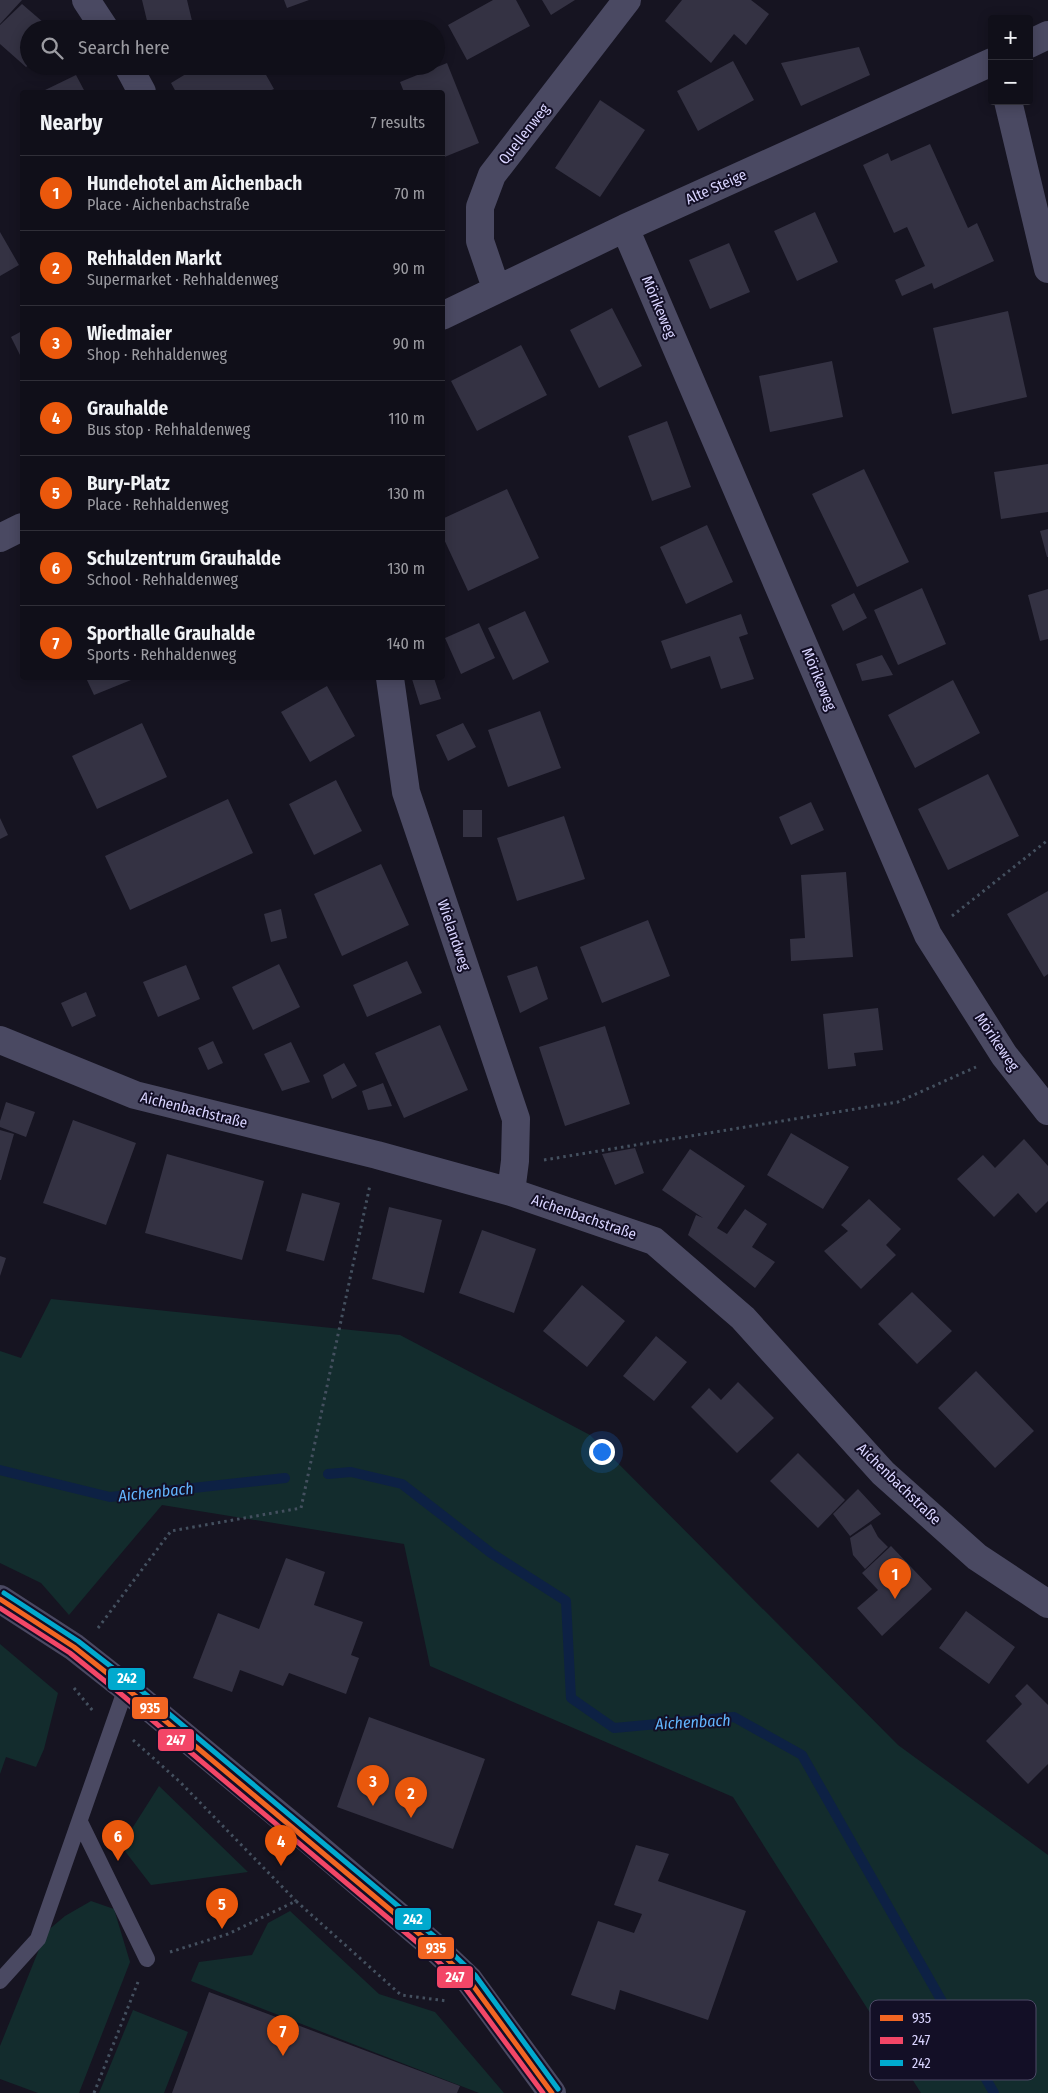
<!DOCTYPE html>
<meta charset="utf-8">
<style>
body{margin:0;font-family:"Fira Sans Condensed",sans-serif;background:#1e1d26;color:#f1f3f6}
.controls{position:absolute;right:15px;top:15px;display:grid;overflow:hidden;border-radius:5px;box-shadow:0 2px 12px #0003}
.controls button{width:45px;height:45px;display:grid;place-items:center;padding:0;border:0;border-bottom:1px solid #302f38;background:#100f19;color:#f1f3f6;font:25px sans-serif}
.you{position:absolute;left:601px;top:1451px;width:18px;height:18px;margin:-12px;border:4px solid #fff;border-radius:50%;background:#1a73e8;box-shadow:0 0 0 8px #1a73e833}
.badge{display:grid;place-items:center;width:32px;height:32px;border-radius:50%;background:#ea580c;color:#fff;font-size:16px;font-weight:700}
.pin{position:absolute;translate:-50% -41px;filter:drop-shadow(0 1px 2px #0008)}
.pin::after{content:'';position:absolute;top:26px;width:18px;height:15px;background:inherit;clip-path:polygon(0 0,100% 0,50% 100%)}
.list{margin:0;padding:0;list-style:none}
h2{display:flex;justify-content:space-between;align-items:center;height:65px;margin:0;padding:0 20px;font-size:21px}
h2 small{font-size:16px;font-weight:400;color:#9c9ca2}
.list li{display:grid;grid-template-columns:32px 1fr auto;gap:15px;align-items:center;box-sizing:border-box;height:75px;padding:0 20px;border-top:1px solid #302f38}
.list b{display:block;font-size:19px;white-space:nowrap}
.list p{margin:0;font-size:16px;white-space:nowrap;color:#9c9ca2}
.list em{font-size:16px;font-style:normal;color:#9c9ca2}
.icon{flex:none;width:28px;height:28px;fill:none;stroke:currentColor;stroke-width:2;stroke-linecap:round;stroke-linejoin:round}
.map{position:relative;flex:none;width:1048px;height:2093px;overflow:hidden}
.search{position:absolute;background:#100f19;box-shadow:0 2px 12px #0003;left:20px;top:20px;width:425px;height:55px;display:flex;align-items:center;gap:12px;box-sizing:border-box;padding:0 18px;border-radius:28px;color:#9c9ca2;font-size:19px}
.panel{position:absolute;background:#100f19;box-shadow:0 2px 12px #0003;left:20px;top:90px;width:425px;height:590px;border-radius:5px}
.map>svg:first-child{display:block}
</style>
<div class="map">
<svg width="1048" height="2093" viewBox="0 0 1048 2093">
<rect width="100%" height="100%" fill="#161421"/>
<!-- green -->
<path fill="#132c2d" d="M 51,1299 L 400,1335 L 590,1435 L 898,1745 L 1048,1855 L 1048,2093 L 921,2093 L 733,1797 L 430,1666 L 404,1544 L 162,1505 L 69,1615 L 41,1583 L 0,1563 L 0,1351 L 21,1358 Z
M 0,1644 L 58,1693 L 44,1749 L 36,1767 L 6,1757 L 0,1774 Z
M 159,1786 L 248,1872 L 151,1885 L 121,1846 Z
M 91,1901 L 114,1909 L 130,1962 L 79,2093 L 38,2093 L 0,2079 L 0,2046 L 46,1932 L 65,1916 Z
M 290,1911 L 379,1994 L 435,2012 L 504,2093 L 479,2093 L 191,1981 L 199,1962 L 252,1955 L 268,1923 Z
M 133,2010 L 188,2032 L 164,2093 L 99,2093 Z"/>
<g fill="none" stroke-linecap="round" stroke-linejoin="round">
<!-- stream -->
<path stroke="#0d2144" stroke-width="10" d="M 0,1470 L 110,1497 L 285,1478
M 328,1474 L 351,1472 L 402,1484 L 491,1553 L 566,1601 L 571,1698 L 614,1728 L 734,1717 L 802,1755 L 994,2093"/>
</g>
<!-- building -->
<path fill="#343243" d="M 0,0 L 22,0 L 0,24 Z
M 142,0 L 187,0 L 194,29 L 149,29 Z
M 284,0 L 309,0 L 287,8 Z
M 493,0 L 516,0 L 530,26 L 467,60 L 448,25 Z
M 542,0 L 575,0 L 551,15 Z
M 682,0 L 751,0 L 769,14 L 746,45 L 734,34 L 711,63 L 665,21 Z
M 22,4 L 51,29 L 29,29 L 29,65 L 26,67 L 0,44 L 0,25 Z
M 859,47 L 870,75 L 801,106 L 781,63 Z
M 733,61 L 754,100 L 698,131 L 677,91 Z
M 447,63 L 479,143 L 442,158 L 442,92 L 404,92 L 400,82 Z
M 199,66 L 261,66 L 274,89 L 267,92 L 176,92 L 171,83 Z
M 76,75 L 85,92 L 41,92 Z
M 600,100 L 645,130 L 600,197 L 555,168 Z
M 930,144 L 968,228 L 977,223 L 994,261 L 934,289 L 932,283 L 902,296 L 895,280 L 925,266 L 907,227 L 894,233 L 863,165 L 888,153 L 891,161 Z
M 815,212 L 838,262 L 797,281 L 774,231 Z
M 0,232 L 19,265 L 0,276 Z
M 729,243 L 750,292 L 710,309 L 689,260 Z
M 612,308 L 642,366 L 599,388 L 570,330 Z
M 1008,311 L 1027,397 L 952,414 L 933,328 Z
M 22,331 L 22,359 L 11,337 Z
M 521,345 L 547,395 L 477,431 L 451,381 Z
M 832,361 L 843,417 L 770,432 L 759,376 Z
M 667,421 L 691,487 L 652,501 L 628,436 Z
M 1048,464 L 1048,512 L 1001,519 L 994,472 Z
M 864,469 L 909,562 L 857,587 L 812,494 Z
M 507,489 L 539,558 L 468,591 L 442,535 L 442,519 Z
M 707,525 L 733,582 L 686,604 L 660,547 Z
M 1048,529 L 1048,557 L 1047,557 L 1040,531 Z
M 922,588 L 946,644 L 898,665 L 874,610 Z
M 1048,589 L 1048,639 L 1040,641 L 1028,595 Z
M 854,593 L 867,618 L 843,631 L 831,605 Z
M 525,611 L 549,662 L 513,680 L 488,628 Z
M 741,614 L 748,634 L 739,637 L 754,679 L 721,689 L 710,656 L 671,669 L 661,641 Z
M 479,623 L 495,658 L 461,674 L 445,638 Z
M 882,655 L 893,675 L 862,681 L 856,664 Z
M 86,678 L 136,678 L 94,695 Z
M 418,678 L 434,678 L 441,699 L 420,705 L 412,679 Z
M 953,680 L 980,733 L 915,768 L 888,715 Z
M 327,686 L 355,736 L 310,762 L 281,712 Z
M 540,711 L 561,768 L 508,787 L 488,730 Z
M 142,723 L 167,777 L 97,809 L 72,756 Z
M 463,723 L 476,747 L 448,761 L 436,735 Z
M 988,774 L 1019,836 L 948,870 L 918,809 Z
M 336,780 L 362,831 L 314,855 L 289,804 Z
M 228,799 L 253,853 L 130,910 L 105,856 Z
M 811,802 L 824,830 L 791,845 L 779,817 Z
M 463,810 L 482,810 L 482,837 L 463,837 Z
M 564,816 L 585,879 L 517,901 L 497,838 Z
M 0,818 L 8,835 L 0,839 Z
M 381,864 L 409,925 L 342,956 L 314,894 Z
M 846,872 L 853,957 L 791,961 L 790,939 L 805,938 L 801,875 Z
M 1048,891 L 1048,974 L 1044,977 L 1007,914 Z
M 281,909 L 287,938 L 271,942 L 264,914 Z
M 648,920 L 670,976 L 602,1003 L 580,947 Z
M 407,961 L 422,993 L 367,1017 L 353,985 Z
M 279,964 L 300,1007 L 253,1030 L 232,987 Z
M 186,965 L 200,999 L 158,1017 L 143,982 Z
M 537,966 L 548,999 L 520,1013 L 507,976 Z
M 86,992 L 96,1016 L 72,1027 L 61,1003 Z
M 878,1008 L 883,1050 L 854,1053 L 856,1066 L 828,1069 L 823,1014 Z
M 440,1025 L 468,1090 L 404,1118 L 375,1053 Z
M 605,1026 L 630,1104 L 565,1126 L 539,1047 Z
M 213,1041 L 223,1063 L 208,1070 L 198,1048 Z
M 291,1042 L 310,1082 L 282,1091 L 264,1054 Z
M 344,1063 L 357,1086 L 332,1099 L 323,1075 Z
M 383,1083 L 392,1106 L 368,1110 L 362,1091 Z
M 6,1102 L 35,1112 L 26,1137 L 0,1127 L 0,1121 Z
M 73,1120 L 136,1143 L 106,1225 L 43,1203 Z
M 0,1130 L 14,1134 L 1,1180 L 0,1180 Z
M 791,1133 L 849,1167 L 823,1209 L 767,1175 Z
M 1024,1139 L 1048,1166 L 1048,1201 L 1036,1213 L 1018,1193 L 994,1217 L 957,1179 L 983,1155 L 995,1168 Z
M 635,1148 L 644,1173 L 615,1185 L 602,1154 Z
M 690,1149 L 745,1186 L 717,1228 L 727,1234 L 745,1209 L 767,1224 L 752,1247 L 775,1262 L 755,1288 L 688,1235 L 696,1215 L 703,1218 L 662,1190 Z
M 167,1154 L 264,1181 L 242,1260 L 145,1233 Z
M 302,1193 L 340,1203 L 324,1261 L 286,1251 Z
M 869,1199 L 901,1229 L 886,1245 L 896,1255 L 861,1289 L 824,1251 L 848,1231 L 841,1225 Z
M 389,1207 L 442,1220 L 424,1293 L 372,1279 Z
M 482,1230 L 536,1249 L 514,1313 L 459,1293 Z
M 0,1256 L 6,1258 L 0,1276 Z
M 582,1285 L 625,1321 L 587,1367 L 543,1331 Z
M 912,1292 L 952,1331 L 917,1364 L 878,1324 Z
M 656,1336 L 687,1362 L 654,1401 L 623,1376 Z
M 976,1371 L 1034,1431 L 995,1468 L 938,1408 Z
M 738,1382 L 774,1418 L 737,1453 L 691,1407 L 709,1388 L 721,1400 Z
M 798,1453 L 845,1500 L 818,1528 L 770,1481 Z
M 858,1489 L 881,1514 L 850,1536 L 833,1514 Z
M 871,1524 L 878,1537 L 888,1547 L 865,1569 L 853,1555 L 850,1538 Z
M 891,1546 L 932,1589 L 882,1636 L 857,1608 L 878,1590 L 862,1573 Z
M 286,1558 L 325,1572 L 314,1605 L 363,1622 L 351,1655 L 359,1658 L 346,1694 L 289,1673 L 283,1686 L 240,1670 L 232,1692 L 193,1678 L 218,1613 L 259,1629 Z
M 966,1611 L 1015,1647 L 989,1684 L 939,1648 Z
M 1027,1684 L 1048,1705 L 1048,1764 L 1028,1784 L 986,1741 L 1022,1704 L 1015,1696 Z
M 369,1717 L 485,1759 L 453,1849 L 337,1807 Z
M 636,1845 L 669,1854 L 658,1881 L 746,1911 L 708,2020 L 620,1990 L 615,2010 L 571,1995 L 598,1921 L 634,1933 L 642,1914 L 614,1905 Z
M 209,1992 L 460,2086 L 457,2093 L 172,2093 Z"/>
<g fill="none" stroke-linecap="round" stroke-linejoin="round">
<!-- path -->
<path stroke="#44505f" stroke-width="3" stroke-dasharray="2.5 4" stroke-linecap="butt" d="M 952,916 L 1048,840
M 544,1160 L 898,1102 L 976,1067
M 98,1628 L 171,1531 L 301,1508 L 370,1185
M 74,1688 L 93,1711
M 133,1740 L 180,1782 L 296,1901
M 170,1952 L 228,1934 L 296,1901 L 401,1995 L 447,2001
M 94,2093 L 138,1982"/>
<!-- lane -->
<path stroke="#4a4962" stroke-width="16" d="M 80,1822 L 147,1959
M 0,1981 L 38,1939 L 126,1688"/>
<!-- street -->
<path stroke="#4a4962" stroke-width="28" d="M 86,0 L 105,29
M 1029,44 L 1048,35
M 128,66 L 142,92
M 1008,101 L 1048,269
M 625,228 L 928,935 L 1004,1055 L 1048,1111
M 496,288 L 480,241 L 480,207 L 492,175 L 627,0
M 442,316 L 625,228 L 992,62
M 0,538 L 22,527
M 390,678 L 406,792 L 516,1119 L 515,1161 L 511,1192
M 0,1040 L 135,1095 L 377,1155 L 511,1192 L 654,1241 L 743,1318 L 883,1473 L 977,1557 L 1048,1604
M 0,1599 L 74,1647 L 126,1688 L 303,1835 L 430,1943 L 469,1980 L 552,2093"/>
<defs>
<path id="bus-1" d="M 0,1599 L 74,1647 L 126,1688 L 430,1943 L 469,1980 L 552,2093"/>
<path id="bus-2" d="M 0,1608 L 70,1653 L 121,1694 L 425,1949 L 463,1985 L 543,2093"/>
<path id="bus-3" d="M 4,1593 L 78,1641 L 131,1682 L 435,1937 L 475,1975 L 558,2089"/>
</defs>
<!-- bus-1 casing -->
<use href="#bus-1" stroke="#130f26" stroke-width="9"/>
<!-- bus-2 casing -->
<use href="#bus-2" stroke="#130f26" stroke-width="9"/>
<!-- bus-3 casing -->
<use href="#bus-3" stroke="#130f26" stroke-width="9"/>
<!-- bus-1 -->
<use href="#bus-1" stroke="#f26522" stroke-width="5"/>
<!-- bus-2 -->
<use href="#bus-2" stroke="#f34667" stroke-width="5"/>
<!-- bus-3 -->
<use href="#bus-3" stroke="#00a9ce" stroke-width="5"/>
</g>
<g text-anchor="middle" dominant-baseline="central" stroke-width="4" stroke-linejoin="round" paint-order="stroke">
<!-- street labels -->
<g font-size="15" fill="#d9d4ff" stroke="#130f26">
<text transform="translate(524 134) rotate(-52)">Quellenweg</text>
<text transform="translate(716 187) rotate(-24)">Alte Steige</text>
<text transform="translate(659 307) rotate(67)">Mörikeweg</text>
<text transform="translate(819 679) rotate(67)">Mörikeweg</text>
<text transform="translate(454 935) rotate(71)">Wielandweg</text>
<text transform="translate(997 1042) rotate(56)">Mörikeweg</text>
<text transform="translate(194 1110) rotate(14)">Aichenbachstraße</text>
<text transform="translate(584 1217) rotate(19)">Aichenbachstraße</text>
<text transform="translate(899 1484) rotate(44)">Aichenbachstraße</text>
</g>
<!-- water labels -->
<g font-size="16" font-style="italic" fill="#62b6ff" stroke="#130f26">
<text transform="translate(156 1492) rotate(-6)">Aichenbach</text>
<text transform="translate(693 1722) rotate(-3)">Aichenbach</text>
</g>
</g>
<!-- legend -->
<rect x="870" y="2000" width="166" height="80" rx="8" fill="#130f26" stroke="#4e4a67" stroke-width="1"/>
<rect x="880" y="2015" width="23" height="6" fill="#f26522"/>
<rect x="880" y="2037" width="23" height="7" fill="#f34667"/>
<rect x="880" y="2060" width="23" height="6" fill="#00a9ce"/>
<g font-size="14" fill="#d9d4ff">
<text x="912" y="2023">935</text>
<text x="912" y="2045">247</text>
<text x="912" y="2068">242</text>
</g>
<g stroke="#130f26" stroke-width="2">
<rect x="107" y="1667" width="39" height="24" rx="5" fill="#00a9ce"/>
<rect x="131" y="1696" width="38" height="24" rx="5" fill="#f26522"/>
<rect x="157" y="1728" width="38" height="24" rx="5" fill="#f34667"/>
<rect x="394" y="1907" width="38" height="24" rx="5" fill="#00a9ce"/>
<rect x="417" y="1936" width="38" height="24" rx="5" fill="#f26522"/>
<rect x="436" y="1965" width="38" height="24" rx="5" fill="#f34667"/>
</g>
<g font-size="14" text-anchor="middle" font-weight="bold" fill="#fff">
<text x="127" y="1683">242</text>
<text x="150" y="1713">935</text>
<text x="176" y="1745">247</text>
<text x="413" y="1924">242</text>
<text x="436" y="1953">935</text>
<text x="455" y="1982">247</text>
</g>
</svg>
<div class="controls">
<button>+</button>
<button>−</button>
</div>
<div class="you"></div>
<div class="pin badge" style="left:895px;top:1599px">1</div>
<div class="pin badge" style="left:411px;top:1818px">2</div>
<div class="pin badge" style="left:373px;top:1806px">3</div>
<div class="pin badge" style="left:281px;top:1866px">4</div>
<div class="pin badge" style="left:222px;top:1929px">5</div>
<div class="pin badge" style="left:118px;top:1861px">6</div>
<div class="pin badge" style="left:283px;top:2056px">7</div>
<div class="search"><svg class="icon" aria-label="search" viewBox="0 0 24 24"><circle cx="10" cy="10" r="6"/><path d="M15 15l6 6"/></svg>Search here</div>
<section class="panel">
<h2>Nearby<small>7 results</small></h2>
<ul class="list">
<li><span class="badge">1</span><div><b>Hundehotel am Aichenbach</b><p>Place · Aichenbachstraße</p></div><em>70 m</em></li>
<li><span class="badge">2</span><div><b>Rehhalden Markt</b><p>Supermarket · Rehhaldenweg</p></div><em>90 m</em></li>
<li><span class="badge">3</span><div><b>Wiedmaier</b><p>Shop · Rehhaldenweg</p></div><em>90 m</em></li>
<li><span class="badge">4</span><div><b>Grauhalde</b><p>Bus stop · Rehhaldenweg</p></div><em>110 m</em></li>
<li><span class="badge">5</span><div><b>Bury-Platz</b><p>Place · Rehhaldenweg</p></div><em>130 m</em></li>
<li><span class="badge">6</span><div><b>Schulzentrum Grauhalde</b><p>School · Rehhaldenweg</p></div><em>130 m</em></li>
<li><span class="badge">7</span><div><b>Sporthalle Grauhalde</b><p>Sports · Rehhaldenweg</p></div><em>140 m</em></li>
</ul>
</section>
</div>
